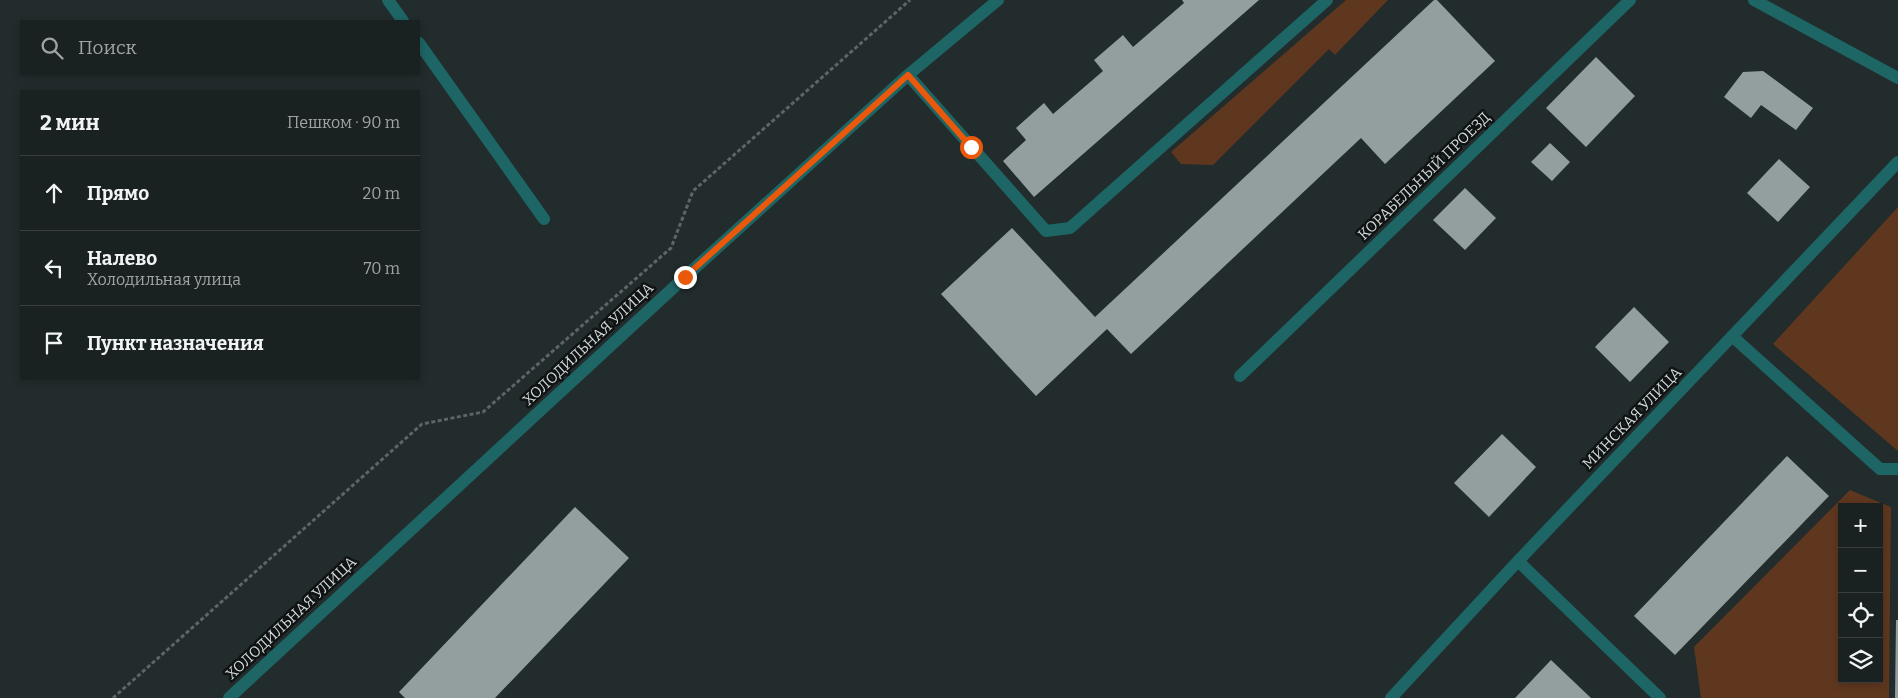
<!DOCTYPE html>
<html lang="ru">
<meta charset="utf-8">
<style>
body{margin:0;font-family:Bitter,serif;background:#272e2e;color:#f1f3f6}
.controls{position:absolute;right:15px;bottom:15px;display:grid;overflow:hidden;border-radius:0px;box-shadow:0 2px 8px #0003}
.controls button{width:45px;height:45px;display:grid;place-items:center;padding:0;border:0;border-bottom:1px solid #383e3f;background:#1a2121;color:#f1f3f6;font:25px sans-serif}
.stop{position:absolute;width:15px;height:15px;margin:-11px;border:4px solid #ea580c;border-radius:50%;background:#fff}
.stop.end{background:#ea580c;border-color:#fff;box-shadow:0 1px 5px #0008}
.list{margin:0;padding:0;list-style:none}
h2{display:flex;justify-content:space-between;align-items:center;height:65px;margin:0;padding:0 20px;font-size:21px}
h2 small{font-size:16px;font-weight:400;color:#9fa3a5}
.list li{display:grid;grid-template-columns:32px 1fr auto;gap:15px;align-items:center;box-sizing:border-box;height:75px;padding:0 20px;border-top:1px solid #383e3f}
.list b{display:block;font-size:19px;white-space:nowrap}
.list p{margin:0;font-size:16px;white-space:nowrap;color:#9fa3a5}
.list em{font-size:16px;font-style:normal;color:#9fa3a5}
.icon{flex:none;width:28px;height:28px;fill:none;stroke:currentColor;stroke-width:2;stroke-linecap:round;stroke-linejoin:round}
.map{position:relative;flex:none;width:1898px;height:698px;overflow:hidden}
.search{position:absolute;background:#1a2121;box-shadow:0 2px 8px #0003;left:20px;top:20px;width:400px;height:55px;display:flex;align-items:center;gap:12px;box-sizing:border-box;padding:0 18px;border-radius:0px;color:#9fa3a5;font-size:19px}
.panel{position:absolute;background:#1a2121;box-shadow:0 2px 8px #0003;left:20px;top:90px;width:400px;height:290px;border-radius:0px}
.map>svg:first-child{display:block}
</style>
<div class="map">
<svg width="1898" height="698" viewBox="0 0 1898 698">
<rect width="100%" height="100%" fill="#222c2c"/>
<!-- green -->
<path fill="#5f371f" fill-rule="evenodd" d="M 1346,0 L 1388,0 L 1335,55 L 1329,49 L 1213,165 L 1181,164 L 1171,152 Z
M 1898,207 L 1898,451 L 1773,344 Z
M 1850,490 L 1891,507 L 1889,698 L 1701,698 L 1694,647 ZM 1842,507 L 1879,507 L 1879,679 L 1842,679 Z"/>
<!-- building -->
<path fill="#939f9f" d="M 1182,0 L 1259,0 L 1034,197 L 1003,161 L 1026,140 L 1016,128 L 1044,103 L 1053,114 L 1103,71 L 1094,60 L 1123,35 L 1133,47 L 1184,3 Z
M 1434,0 L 1437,0 L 1495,61 L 1385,164 L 1361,138 L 1131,354 L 1107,329 L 1036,396 L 941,294 L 1012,228 L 1095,317 Z
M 1596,57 L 1635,96 L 1586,147 L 1546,108 Z
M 1763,71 L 1813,108 L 1796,130 L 1761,105 L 1751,118 L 1724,97 L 1743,72 Z
M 1550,143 L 1570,162 L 1552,181 L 1531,162 Z
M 1779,159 L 1810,187 L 1778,222 L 1747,193 Z
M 1465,188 L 1496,218 L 1465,250 L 1433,220 Z
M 1634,307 L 1669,342 L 1630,382 L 1595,347 Z
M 1502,434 L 1536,467 L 1489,517 L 1454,483 Z
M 1787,456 L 1829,496 L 1675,655 L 1634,616 Z
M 575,507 L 629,558 L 495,698 L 405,698 L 399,692 Z
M 1896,620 L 1898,620 L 1898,698 L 1895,698 Z
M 1551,660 L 1591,698 L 1515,698 Z"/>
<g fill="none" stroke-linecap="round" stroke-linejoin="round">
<!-- path -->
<path stroke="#5d6666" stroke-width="3" stroke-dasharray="4 2.5" stroke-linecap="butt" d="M 113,698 L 422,424 L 483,412 L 671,248 L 693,191 L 910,0"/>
<!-- minor -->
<path stroke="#1e6566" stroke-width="12" d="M 388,0 L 403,21
M 1754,0 L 1898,78
M 419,43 L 544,219
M 908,75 L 1046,231 L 1070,228 L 1327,0
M 1732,336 L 1880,469 L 1898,469
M 1240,376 L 1630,0
M 1518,561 L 1660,698
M 229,698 L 685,277 L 908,75 L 998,0
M 1391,698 L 1518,561 L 1898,162"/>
</g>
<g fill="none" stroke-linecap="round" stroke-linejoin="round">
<!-- route -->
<path stroke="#ea580c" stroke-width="6" d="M 685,277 L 908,75 L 971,147"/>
</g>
<g text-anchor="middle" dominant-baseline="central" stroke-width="5" stroke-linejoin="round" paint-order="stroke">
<!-- street labels -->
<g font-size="15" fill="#d3d9d9" stroke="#0f1313">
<text transform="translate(1424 176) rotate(-44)">КОРАБЕЛЬНЫЙ ПРОЕЗД</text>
<text transform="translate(588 344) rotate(-43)">ХОЛОДИЛЬНАЯ УЛИЦА</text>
<text transform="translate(1632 418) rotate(-46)">МИНСКАЯ УЛИЦА</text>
<text transform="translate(291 618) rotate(-43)">ХОЛОДИЛЬНАЯ УЛИЦА</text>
</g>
</g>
</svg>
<div class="controls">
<button>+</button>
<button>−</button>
<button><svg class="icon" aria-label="locate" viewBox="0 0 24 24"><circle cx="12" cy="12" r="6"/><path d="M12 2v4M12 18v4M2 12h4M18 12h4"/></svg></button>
<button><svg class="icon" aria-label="layers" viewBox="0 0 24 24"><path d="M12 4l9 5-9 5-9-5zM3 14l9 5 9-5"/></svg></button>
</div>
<div class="stop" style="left:971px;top:147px"></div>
<div class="stop end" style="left:685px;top:277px"></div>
<div class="search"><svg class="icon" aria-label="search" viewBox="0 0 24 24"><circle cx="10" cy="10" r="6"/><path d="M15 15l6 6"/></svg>Поиск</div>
<section class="panel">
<h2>2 мин<small>Пешком · 90 m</small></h2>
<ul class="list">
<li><svg class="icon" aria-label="ahead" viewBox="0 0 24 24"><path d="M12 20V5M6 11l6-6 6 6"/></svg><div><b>Прямо</b></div><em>20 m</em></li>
<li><svg class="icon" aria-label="left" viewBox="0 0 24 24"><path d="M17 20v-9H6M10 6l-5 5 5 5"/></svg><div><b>Налево</b><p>Холодильная улица</p></div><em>70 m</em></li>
<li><svg class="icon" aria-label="arrive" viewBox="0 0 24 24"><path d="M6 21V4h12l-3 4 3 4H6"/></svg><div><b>Пункт назначения</b></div></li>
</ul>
</section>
</div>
